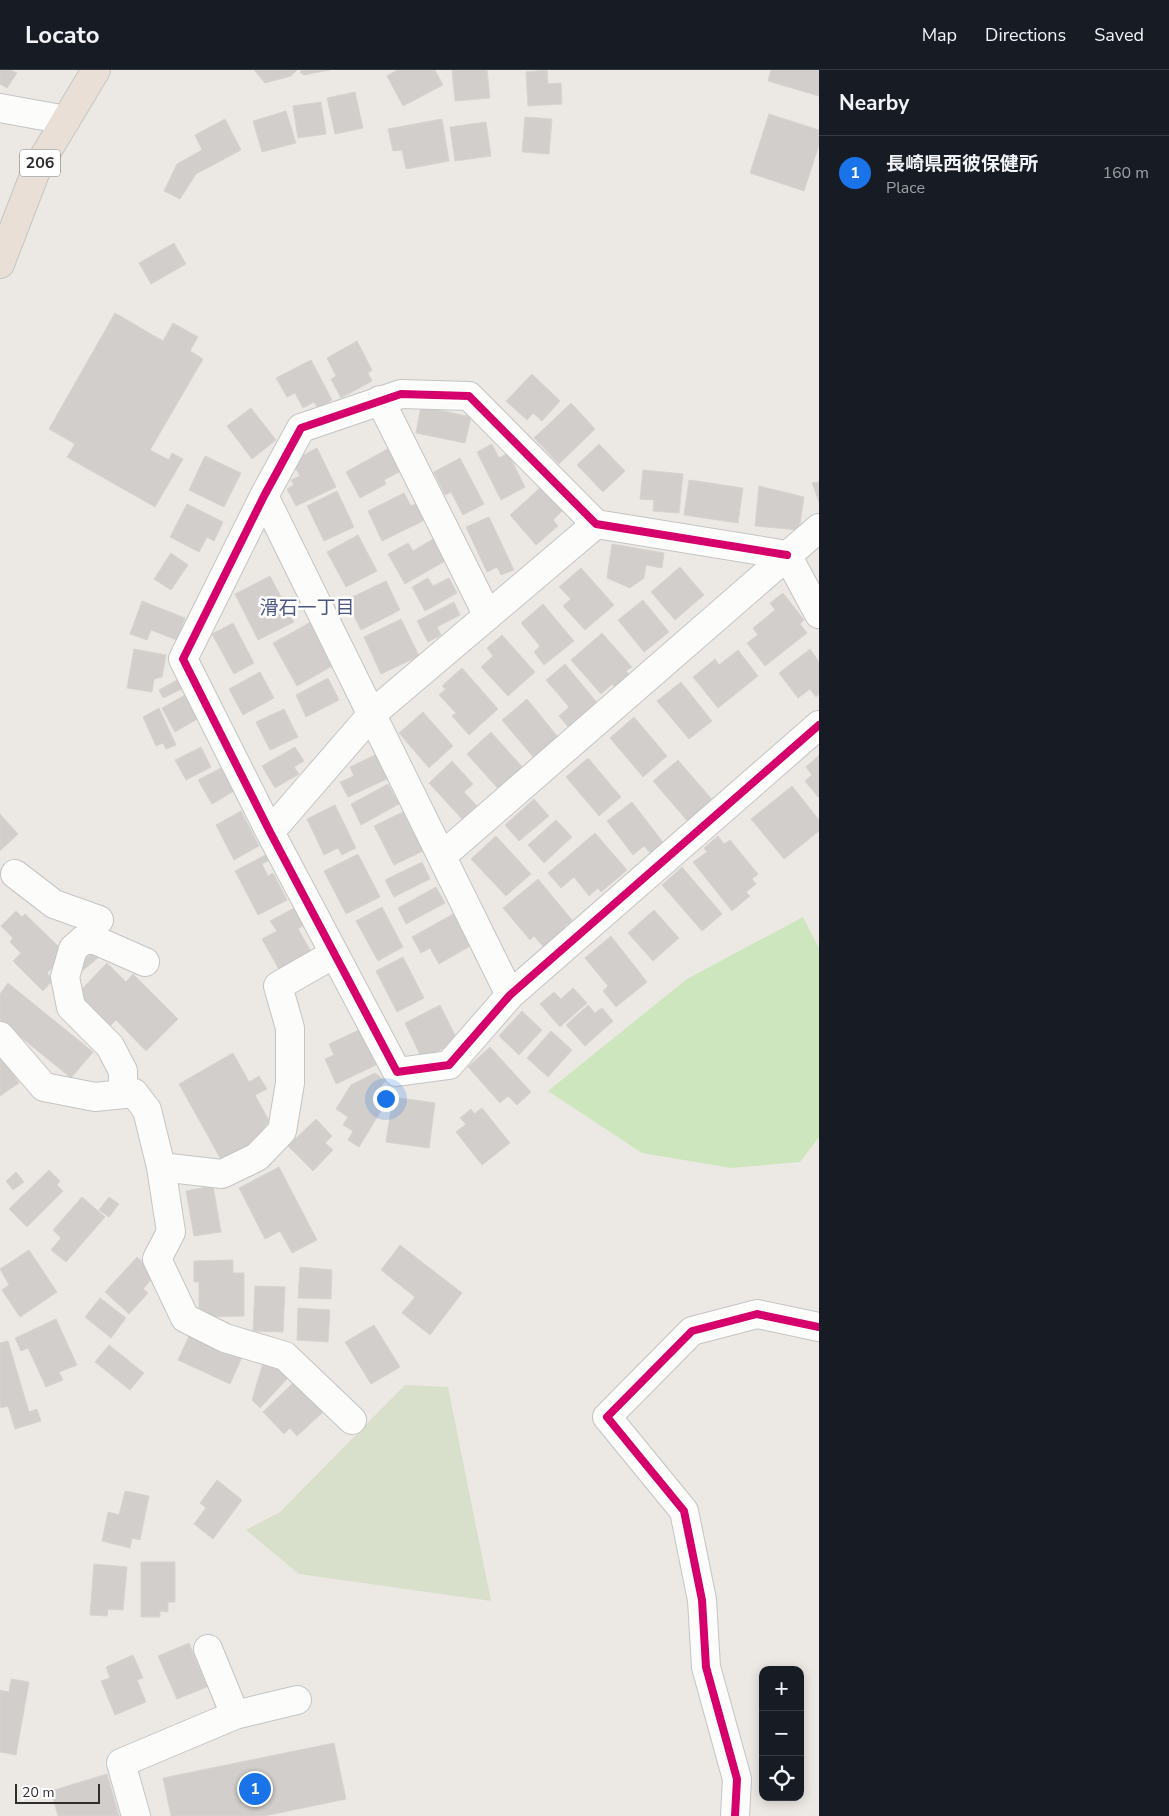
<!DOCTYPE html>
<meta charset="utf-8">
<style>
body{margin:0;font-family:"Nunito Sans","Noto Sans JP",sans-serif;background:#20242c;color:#f1f3f6}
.controls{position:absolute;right:15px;bottom:15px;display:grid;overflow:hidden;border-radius:10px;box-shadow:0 2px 12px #0003}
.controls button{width:45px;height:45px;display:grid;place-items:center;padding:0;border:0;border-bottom:1px solid #363941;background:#171b24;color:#f1f3f6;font:25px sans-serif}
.scale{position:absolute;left:15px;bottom:12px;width:85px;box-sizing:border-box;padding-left:5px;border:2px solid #2e2e2e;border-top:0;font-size:14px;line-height:18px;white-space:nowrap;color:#2e2e2e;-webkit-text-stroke:4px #fff;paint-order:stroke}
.you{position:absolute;left:385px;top:1028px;width:18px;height:18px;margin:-12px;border:4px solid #fff;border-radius:50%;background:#1a73e8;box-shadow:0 0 0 8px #1a73e833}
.badge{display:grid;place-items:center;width:32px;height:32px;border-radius:50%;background:#1a73e8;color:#fff;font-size:16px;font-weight:700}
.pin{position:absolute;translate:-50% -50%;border:2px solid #fff;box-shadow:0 1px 5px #0006}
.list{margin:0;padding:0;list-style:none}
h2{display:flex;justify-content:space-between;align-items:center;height:65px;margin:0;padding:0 20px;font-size:21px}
h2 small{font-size:16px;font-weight:400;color:#9ea1a6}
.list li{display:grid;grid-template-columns:32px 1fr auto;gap:15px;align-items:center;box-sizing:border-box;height:75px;padding:0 20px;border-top:1px solid #363941}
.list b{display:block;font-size:19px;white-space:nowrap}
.list p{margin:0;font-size:16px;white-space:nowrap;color:#9ea1a6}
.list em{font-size:16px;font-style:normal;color:#9ea1a6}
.icon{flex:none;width:28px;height:28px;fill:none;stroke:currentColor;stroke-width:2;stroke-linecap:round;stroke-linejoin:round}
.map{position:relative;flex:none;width:819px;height:1746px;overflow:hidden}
header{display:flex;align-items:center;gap:30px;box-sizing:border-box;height:70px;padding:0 25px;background:#171b24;border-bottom:1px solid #363941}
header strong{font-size:24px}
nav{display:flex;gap:28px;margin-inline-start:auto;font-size:18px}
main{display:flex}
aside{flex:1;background:#171b24}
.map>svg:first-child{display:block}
</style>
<header>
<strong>Locato</strong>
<nav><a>Map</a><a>Directions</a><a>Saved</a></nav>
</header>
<main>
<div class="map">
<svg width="819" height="1746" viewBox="0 0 819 1746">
<rect width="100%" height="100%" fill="#ece8e4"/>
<!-- green -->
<path fill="#cee6be" d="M 803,847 L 819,878 L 819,1067 L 800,1092 L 731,1098 L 642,1083 L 548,1021 L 687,909 Z"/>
<!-- cemetery -->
<path fill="#d8e0cc" d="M 405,1315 L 448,1317 L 491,1531 L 299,1504 L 246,1460 L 280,1442 Z"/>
<!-- building -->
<path fill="#d1cecb" stroke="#d7d4d0" d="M 0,0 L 11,0 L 17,3 L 7,18 L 0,14 Z
M 254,0 L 297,0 L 291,6 L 265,13 Z
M 302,0 L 330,0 L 304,5 L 300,2 Z
M 397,0 L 435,0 L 443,15 L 403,36 L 387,6 Z
M 452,0 L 487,0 L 490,28 L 455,31 Z
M 547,0 L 548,14 L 561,13 L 562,34 L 528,36 L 526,2 Z
M 771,0 L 819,0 L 819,26 L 768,11 Z
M 355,22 L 363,58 L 335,64 L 327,28 Z
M 321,32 L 326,64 L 298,68 L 293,36 Z
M 286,41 L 296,73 L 262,82 L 253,51 Z
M 769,44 L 819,60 L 819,75 L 804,121 L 750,103 Z
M 525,47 L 552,49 L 549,84 L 522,82 Z
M 225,49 L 241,80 L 196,104 L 180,129 L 164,121 L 177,94 L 202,80 L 195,65 Z
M 442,49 L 449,91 L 406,99 L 402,80 L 393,81 L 388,59 Z
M 486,52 L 491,86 L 455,91 L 450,57 Z
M 174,173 L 186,194 L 151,214 L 139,193 Z
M 115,243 L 163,271 L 173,253 L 198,267 L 190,281 L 203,289 L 150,380 L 169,390 L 172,383 L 183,389 L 155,437 L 67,387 L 75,374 L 49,359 Z
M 357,271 L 372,300 L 368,303 L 372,311 L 341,328 L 331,309 L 336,306 L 327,288 Z
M 311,290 L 332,330 L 318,338 L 314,332 L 303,338 L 295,323 L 287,327 L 276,308 Z
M 532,304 L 560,331 L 542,351 L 533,343 L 527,350 L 506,331 Z
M 571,333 L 595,359 L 559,394 L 534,368 Z
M 421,336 L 471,347 L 465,373 L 416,363 Z
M 251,338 L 276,370 L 252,389 L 227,356 Z
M 492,374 L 499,388 L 508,383 L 525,417 L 501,430 L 477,382 Z
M 599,374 L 625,401 L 603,422 L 577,395 Z
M 391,377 L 403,400 L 384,410 L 386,414 L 360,428 L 346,402 Z
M 317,378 L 336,417 L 296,436 L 287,419 L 294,415 L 291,410 L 300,406 L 292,391 Z
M 205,386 L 241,403 L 224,437 L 189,420 Z
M 460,388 L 484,434 L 463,445 L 451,422 L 445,425 L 434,402 Z
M 643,400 L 683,404 L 679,443 L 653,441 L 654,430 L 640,429 Z
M 689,410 L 743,418 L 738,453 L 684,445 Z
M 819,412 L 819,432 L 812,413 Z
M 542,416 L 563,440 L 553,450 L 558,456 L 536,475 L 510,445 Z
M 759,416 L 804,427 L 799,460 L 755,456 Z
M 337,421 L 354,457 L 324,471 L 307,436 Z
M 404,423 L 411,436 L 421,431 L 429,448 L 382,471 L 368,441 Z
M 187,434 L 223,452 L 214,471 L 207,467 L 199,482 L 170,467 Z
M 489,447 L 514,500 L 501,505 L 497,497 L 487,502 L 466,457 Z
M 358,465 L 377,501 L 346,517 L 327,482 Z
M 433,469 L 445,491 L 405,514 L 388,484 L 408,473 L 413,481 Z
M 612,474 L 664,483 L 662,498 L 646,495 L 644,508 L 630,518 L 607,508 Z
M 171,483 L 188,495 L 171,520 L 154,509 Z
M 680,497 L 704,525 L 675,550 L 651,522 Z
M 581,498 L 614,535 L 585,560 L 563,536 L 571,529 L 559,517 Z
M 270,506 L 294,552 L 258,570 L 235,524 Z
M 428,508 L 433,516 L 449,508 L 457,523 L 425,541 L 412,517 Z
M 386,511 L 400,540 L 361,560 L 346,530 Z
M 783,523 L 804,550 L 800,554 L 807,563 L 765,596 L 747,573 L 758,565 L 753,558 L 775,540 L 770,533 Z
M 643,530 L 669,562 L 644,582 L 618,550 Z
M 142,531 L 185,548 L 177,570 L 151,560 L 147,570 L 130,564 Z
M 454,532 L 460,545 L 437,557 L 441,565 L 428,572 L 417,551 Z
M 543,534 L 574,571 L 544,595 L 534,582 L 540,576 L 521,553 Z
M 401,549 L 419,586 L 381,604 L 364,567 Z
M 311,552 L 334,595 L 297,616 L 273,573 Z
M 233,553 L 254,593 L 234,604 L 212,564 Z
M 602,563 L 632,597 L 626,601 L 633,609 L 618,621 L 612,614 L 601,624 L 571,590 Z
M 502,565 L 535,602 L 508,626 L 481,597 L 493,586 L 487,578 Z
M 134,579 L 166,585 L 162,607 L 154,609 L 152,622 L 127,618 Z
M 810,579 L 819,592 L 819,624 L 816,627 L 810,619 L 798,628 L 779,603 Z
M 738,580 L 758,606 L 718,638 L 693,607 L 715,589 L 719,595 Z
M 565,594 L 599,635 L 570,659 L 559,646 L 569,637 L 546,610 Z
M 462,598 L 498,639 L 469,665 L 452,646 L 456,643 L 439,625 L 446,619 L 442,616 Z
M 260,602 L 274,628 L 243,645 L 229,619 Z
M 328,608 L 339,630 L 306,647 L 296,625 Z
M 179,609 L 184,618 L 163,628 L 159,620 Z
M 681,612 L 712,651 L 689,669 L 657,631 Z
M 185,625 L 199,648 L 175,662 L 162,638 Z
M 527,629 L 558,667 L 534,688 L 502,650 Z
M 159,638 L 176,675 L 166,679 L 163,673 L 156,676 L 143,647 Z
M 284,639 L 298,667 L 270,680 L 256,652 Z
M 423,642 L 453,676 L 429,698 L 399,663 Z
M 634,647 L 667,686 L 643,707 L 610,668 Z
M 491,662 L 525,700 L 501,722 L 467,684 Z
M 201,677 L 211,697 L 186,710 L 175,690 Z
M 295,677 L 304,691 L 294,697 L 299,704 L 275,718 L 262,696 Z
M 377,684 L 389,708 L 348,727 L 340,712 L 354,706 L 350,697 Z
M 819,685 L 819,726 L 818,727 L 805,711 L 812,705 L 806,697 Z
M 588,688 L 621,727 L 599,746 L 566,707 Z
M 678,690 L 715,733 L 690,754 L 653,711 Z
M 452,691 L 473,714 L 464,722 L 477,736 L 462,749 L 429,713 Z
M 221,698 L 234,721 L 212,734 L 198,710 Z
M 388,714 L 399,734 L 361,755 L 351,734 Z
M 792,716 L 819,750 L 819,761 L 784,789 L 751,749 Z
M 534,729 L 549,746 L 519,771 L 505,755 Z
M 632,732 L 665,775 L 652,785 L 644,776 L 633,785 L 607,751 Z
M 335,735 L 356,778 L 342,785 L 338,778 L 324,785 L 307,749 Z
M 241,741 L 259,776 L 234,790 L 216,755 Z
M 403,742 L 423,781 L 394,795 L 374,756 Z
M 0,744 L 18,764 L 0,781 Z
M 556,750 L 572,767 L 544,793 L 528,775 Z
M 595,763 L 627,800 L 601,822 L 598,818 L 589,826 L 574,807 L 561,818 L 548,803 Z
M 496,766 L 531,804 L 506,826 L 471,789 Z
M 718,766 L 724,774 L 730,770 L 758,804 L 752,809 L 756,814 L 746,822 L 750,826 L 732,841 L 693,792 L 707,782 L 704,778 Z
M 269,783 L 272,789 L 262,794 L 268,806 L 273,803 L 287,830 L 258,845 L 235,801 Z
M 358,784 L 380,827 L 346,844 L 324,801 Z
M 422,792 L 430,809 L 394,827 L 385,810 Z
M 682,797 L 722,844 L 702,861 L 662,815 Z
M 538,809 L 572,850 L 564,857 L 568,863 L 547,881 L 534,866 L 530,870 L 503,838 Z
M 436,817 L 445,833 L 406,854 L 398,838 Z
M 296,837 L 305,854 L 298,859 L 313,885 L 281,903 L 262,869 L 277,861 L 270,851 Z
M 382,837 L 403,877 L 378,891 L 356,851 Z
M 654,840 L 679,868 L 653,891 L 628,863 Z
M 16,841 L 22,847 L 25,844 L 61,879 L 55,885 L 60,890 L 47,903 L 53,910 L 43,921 L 13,891 L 21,883 L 10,872 L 13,868 L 1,856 Z
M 455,843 L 472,875 L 439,894 L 430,878 L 421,883 L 412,867 Z
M 611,866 L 647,912 L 616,937 L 603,921 L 608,916 L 585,888 Z
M 95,881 L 99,887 L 82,901 L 77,895 Z
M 403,887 L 424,928 L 397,942 L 376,901 Z
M 107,893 L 126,912 L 133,904 L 178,949 L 146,981 L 116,950 L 110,956 L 78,923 Z
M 8,913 L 93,982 L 71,1008 L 0,950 L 0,924 Z
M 573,918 L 587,933 L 560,957 L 540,934 L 554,922 L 561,929 Z
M 440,935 L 458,971 L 422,989 L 405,953 Z
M 588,935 L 595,943 L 602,938 L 613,951 L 585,976 L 566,955 Z
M 522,941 L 542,960 L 519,985 L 499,966 Z
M 359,960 L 376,995 L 336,1014 L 325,989 L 334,985 L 329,974 Z
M 551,961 L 572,980 L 548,1007 L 527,988 Z
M 490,977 L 531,1022 L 517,1035 L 508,1026 L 500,1033 L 468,997 Z
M 233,983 L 249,1012 L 259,1006 L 267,1019 L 255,1025 L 269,1051 L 250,1078 L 223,1093 L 179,1014 Z
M 0,984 L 19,1013 L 0,1026 Z
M 375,1003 L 385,1011 L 376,1024 L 387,1031 L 359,1077 L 348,1070 L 353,1061 L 343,1055 L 348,1047 L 336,1039 L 351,1015 Z
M 393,1027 L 435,1033 L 429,1078 L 386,1072 Z
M 482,1038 L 510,1073 L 482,1095 L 456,1062 L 466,1054 L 460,1048 L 471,1039 L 474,1044 Z
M 316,1049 L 332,1066 L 325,1073 L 333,1080 L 313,1101 L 288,1076 Z
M 279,1097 L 317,1170 L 292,1183 L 280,1161 L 265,1169 L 239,1118 Z
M 49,1100 L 60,1111 L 57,1115 L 63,1121 L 27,1157 L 9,1139 Z
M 16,1102 L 24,1112 L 13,1120 L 6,1111 Z
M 213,1116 L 221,1162 L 194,1166 L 186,1121 Z
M 82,1127 L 105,1147 L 66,1192 L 51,1180 L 61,1168 L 53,1160 Z
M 109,1127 L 119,1134 L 109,1147 L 99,1140 Z
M 400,1175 L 462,1223 L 430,1265 L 402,1243 L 415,1227 L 381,1200 Z
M 29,1180 L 57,1222 L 20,1247 L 2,1220 L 9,1215 L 0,1199 Z
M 137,1187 L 156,1204 L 143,1219 L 148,1223 L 129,1244 L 105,1222 Z
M 233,1190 L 233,1203 L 244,1203 L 244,1246 L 199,1247 L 199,1212 L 194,1212 L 194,1191 Z
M 300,1197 L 332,1200 L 331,1229 L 298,1228 Z
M 255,1216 L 285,1217 L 283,1262 L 253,1261 Z
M 100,1228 L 126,1248 L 111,1268 L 85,1247 Z
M 298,1238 L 330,1240 L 328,1272 L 297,1270 Z
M 56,1249 L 77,1295 L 59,1302 L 63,1310 L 46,1317 L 28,1278 L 21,1281 L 15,1268 Z
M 374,1255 L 400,1297 L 371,1314 L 345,1272 Z
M 190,1264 L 242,1287 L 230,1314 L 178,1290 Z
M 8,1271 L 29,1342 L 37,1339 L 41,1351 L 15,1359 L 8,1336 L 1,1338 L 0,1335 L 0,1273 Z
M 109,1275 L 144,1303 L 130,1320 L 95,1292 Z
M 265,1286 L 288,1308 L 260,1338 L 252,1330 Z
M 294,1312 L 323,1342 L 297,1366 L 290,1358 L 284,1364 L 263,1342 Z
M 217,1410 L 242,1430 L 213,1469 L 194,1454 L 206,1438 L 200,1433 Z
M 125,1421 L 149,1426 L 140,1470 L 132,1468 L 130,1478 L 102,1471 L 108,1442 L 119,1445 Z
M 141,1492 L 175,1492 L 175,1532 L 168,1532 L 168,1542 L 160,1541 L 160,1547 L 141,1547 Z
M 94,1494 L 127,1497 L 123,1540 L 108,1539 L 107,1546 L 90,1545 Z
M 189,1573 L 207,1617 L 177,1629 L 158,1586 Z
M 133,1585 L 143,1608 L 137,1610 L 146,1632 L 115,1645 L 101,1611 L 110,1608 L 106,1597 Z
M 11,1609 L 29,1612 L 16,1685 L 0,1682 L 0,1620 L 9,1622 Z
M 334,1673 L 346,1729 L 264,1746 L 171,1746 L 163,1708 Z
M 107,1704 L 119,1746 L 58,1746 L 51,1721 Z"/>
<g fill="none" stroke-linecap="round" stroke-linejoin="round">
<defs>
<path id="minor" d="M 0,38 L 66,50
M 380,330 L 488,546
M 264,426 L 510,925
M 787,485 L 596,454 L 469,326 L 401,324 L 301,358 L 264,426 L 183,589 L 270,762 L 397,1002 L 449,995 L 510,925 L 819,655
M 787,485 L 819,544
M 270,762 L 373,643 L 596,454
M 442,786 L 819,458
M 15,804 L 54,834 L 99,850
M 0,966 L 44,1017 L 95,1027 L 134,1023 L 147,1040 L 161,1097 L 171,1162 L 157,1189 L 185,1248 L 225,1268 L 285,1286 L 352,1350
M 123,1024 L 123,1001 L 110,976 L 71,937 L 65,907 L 73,879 L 83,870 L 95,870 L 145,892
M 161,1097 L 222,1104 L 257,1087 L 282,1061 L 290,1013 L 290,958 L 278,916 L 334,884
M 208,1579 L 235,1645
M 136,1746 L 121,1693 L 235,1645 L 297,1630
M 735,1746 L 737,1709 L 706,1597 L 702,1530 L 684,1441 L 607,1347 L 692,1261 L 757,1244 L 819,1257"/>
<path id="highway" d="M 0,194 L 37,98 L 96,0"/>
</defs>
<!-- minor casing -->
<use href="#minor" stroke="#c5c4c5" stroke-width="30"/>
<!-- highway casing -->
<use href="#highway" stroke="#c6c5c4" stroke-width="30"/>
<!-- minor -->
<use href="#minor" stroke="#fcfcfb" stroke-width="28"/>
<!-- highway -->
<use href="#highway" stroke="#eadfd6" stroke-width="28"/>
<defs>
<path id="cycleway" d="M 787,485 L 596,454 L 469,326 L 401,324 L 301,358 L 264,426 L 183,589 L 270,762 L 397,1002 L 449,995 L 510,925 L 819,655
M 735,1746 L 737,1709 L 706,1597 L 702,1530 L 684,1441 L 607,1347 L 692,1261 L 757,1244 L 819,1257"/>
</defs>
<!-- cycleway casing -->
<use href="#cycleway" stroke="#fff" stroke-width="11"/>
<!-- cycleway -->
<use href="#cycleway" stroke="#d6006c" stroke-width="8"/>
</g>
<g text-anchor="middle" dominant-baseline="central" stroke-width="5" stroke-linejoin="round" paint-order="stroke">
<!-- shield labels -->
<rect fill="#fff" stroke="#6d6d6d" stroke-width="1" x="20" y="79.5" width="40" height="27" rx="4"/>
<g font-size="16" font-weight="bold" fill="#2e2e2e">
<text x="40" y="93">206</text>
</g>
<!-- neighbourhood labels -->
<g font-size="19" fill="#4d5680" stroke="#fff">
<text x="307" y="538">滑石一丁目</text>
</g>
</g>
</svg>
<div class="controls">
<button>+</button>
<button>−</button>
<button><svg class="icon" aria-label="locate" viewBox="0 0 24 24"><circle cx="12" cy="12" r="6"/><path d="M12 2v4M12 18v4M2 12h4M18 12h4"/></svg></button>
</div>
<div class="scale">20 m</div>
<div class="you"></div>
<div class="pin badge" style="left:255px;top:1719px">1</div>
</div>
<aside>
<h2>Nearby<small></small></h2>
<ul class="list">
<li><span class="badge">1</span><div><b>長崎県西彼保健所</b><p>Place</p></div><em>160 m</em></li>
</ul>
</aside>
</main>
